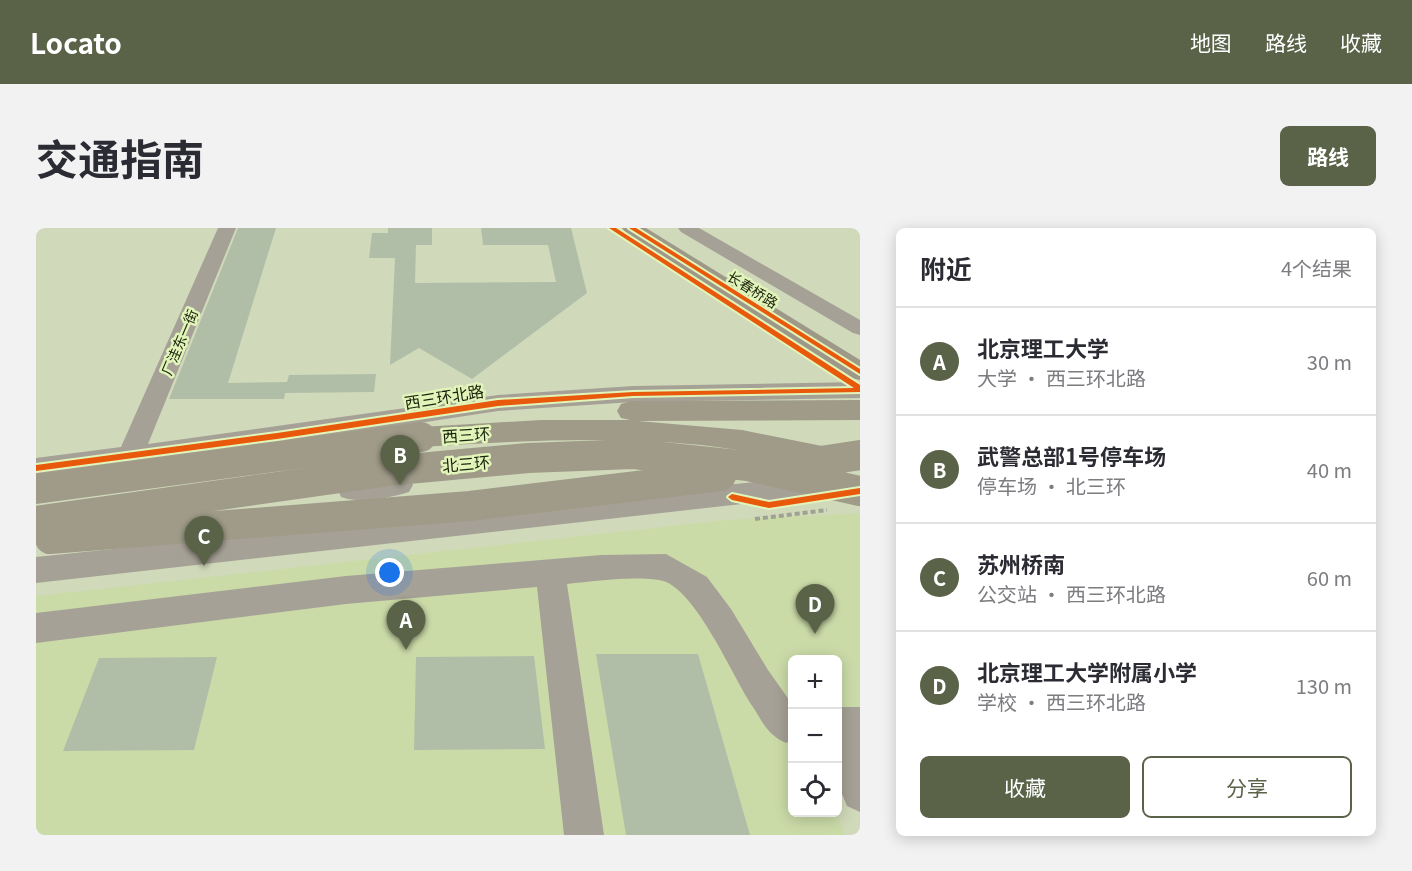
<!DOCTYPE html>
<html lang="zh">
<meta charset="utf-8">
<style>
body{margin:0;font-family:Georgia,"Noto Sans SC",serif;background:#f2f2f3;color:#2b2b33}
.controls{position:absolute;right:18px;bottom:18px;display:grid;overflow:hidden;border-radius:9px;box-shadow:0 3px 15px #0003}
.controls button{width:54px;height:54px;display:grid;place-items:center;padding:0;border:0;border-bottom:2px solid #e1e1e2;background:#fff;color:#2b2b33;font:30px sans-serif}
.you{position:absolute;left:354px;top:345px;width:21px;height:21px;margin:-15px;border:4px solid #fff;border-radius:50%;background:#1a73e8;box-shadow:0 0 0 9px #1a73e833}
.badge{display:grid;place-items:center;width:39px;height:39px;border-radius:50%;background:#5a6248;color:#fff;font-size:20px;font-weight:700}
.pin{position:absolute;translate:-50% -50px;filter:drop-shadow(0 2px 3px #0008)}
.pin::after{content:'';position:absolute;top:32px;width:21px;height:18px;background:inherit;clip-path:polygon(0 0,100% 0,50% 100%)}
.list{margin:0;padding:0;list-style:none}
h2{display:flex;justify-content:space-between;align-items:center;height:78px;margin:0;padding:0 24px;font-size:26px}
h2 small{font-size:20px;font-weight:400;color:#7c7c81}
.list li{display:grid;grid-template-columns:39px 1fr auto;gap:18px;align-items:center;box-sizing:border-box;height:108px;padding:0 24px;border-top:2px solid #e1e1e2}
.list b{display:block;font-size:22px;white-space:nowrap}
.list p{margin:0;font-size:20px;white-space:nowrap;color:#7c7c81}
.list em{font-size:20px;font-style:normal;color:#7c7c81}
.actions{display:flex;gap:12px;padding:18px 24px}
.actions a{flex:1;padding:14px 0;border:2px solid #5a6248;border-radius:9px;text-align:center;font-size:21px;color:#5a6248}
.actions .main{background:#5a6248;color:#fff}
.icon{flex:none;width:33px;height:33px;fill:none;stroke:currentColor;stroke-width:2;stroke-linecap:round;stroke-linejoin:round}
.map{position:relative;flex:none;width:824px;height:607px;overflow:hidden;border-radius:9px}
header{display:flex;align-items:center;gap:36px;box-sizing:border-box;height:84px;padding:0 30px;background:#5a6248;color:#fff}
header strong{font-size:28px}
nav{display:flex;gap:33px;margin-inline-start:auto;font-size:21px}
.intro{display:flex;align-items:center;justify-content:space-between;box-sizing:border-box;height:144px;padding:0 36px}
h1{margin:0;font-size:42px}
.button{padding:15px 27px;border-radius:9px;background:#5a6248;color:#fff;font-size:21px;font-weight:700}
main{display:flex;gap:36px;padding:0 36px}
aside{flex:1;background:#fff;border-radius:9px;box-shadow:0 3px 15px #0003}
.map>svg:first-child{display:block}
</style>
<header>
<strong>Locato</strong>
<nav><a>地图</a><a>路线</a><a>收藏</a></nav>
</header>
<div class="intro"><h1>交通指南</h1><a class="button">路线</a></div>
<main>
<div class="map">
<svg width="824" height="607" viewBox="0 0 824 607">
<rect width="100%" height="100%" fill="#d0daba"/>
<!-- built -->
<path fill="#cbdba8" d="M 824,285 L 824,493 L 802,494 L 802,431 L 756,431 L 756,584 L 801,585 L 809,607 L 0,607 L 0,368 L 690,292 Z"/>
<!-- building -->
<path fill="#b1bea7" d="M 202,0 L 240,0 L 192,155 L 251,154 L 253,147 L 340,146 L 338,164 L 249,165 L 248,171 L 133,171 Z
M 352,0 L 396,0 L 396,17 L 380,17 L 379,55 L 520,54 L 512,17 L 447,17 L 445,0 L 535,0 L 551,65 L 436,151 L 383,120 L 354,137 L 359,30 L 333,30 L 336,5 L 352,5 Z
M 560,426 L 662,426 L 714,607 L 590,607 Z
M 498,428 L 509,521 L 378,522 L 380,429 Z
M 181,429 L 158,522 L 27,523 L 63,430 Z"/>
<g fill="none" stroke-linecap="round" stroke-linejoin="round">
<!-- path -->
<path stroke="#a1a193" stroke-width="4" stroke-dasharray="5 3" stroke-linecap="butt" d="M 719,291 L 791,282"/>
<!-- minor -->
<path fill="#a6a196" fill-rule="evenodd" d="M 182,0 L 200,0 L 112,216 L 462,167 L 597,158 L 824,154 L 824,170 L 597,174 L 462,183 L 94,239 L 0,250 L 0,230 L 85,219 Z
M 642,0 L 663,0 L 824,92 L 824,107 L 817,105 L 645,4 Z
M 364,247 L 373,250 L 377,257 L 373,264 C 354,270 325,276 305,269 L 302,262 L 305,255 Z
M 786,247 L 795,250 L 799,257 L 795,264 L 786,267 L 0,355 L 0,329 Z
M 630,326 L 671,349 L 695,381 L 732,442 L 756,476 L 756,512 L 750,515 C 732,507 727,495 717,479 C 697,450 658,356 623,352 C 593,348 560,353 531,356 L 568,607 L 528,607 L 501,359 L 310,376 L 0,415 L 0,385 L 310,348 L 565,327 Z
M 802,479 L 824,479 L 824,584 L 811,578 L 802,556 Z"/>
<!-- major -->
<path fill="#9d9887" fill-rule="evenodd" d="M 586,0 L 610,0 L 824,132 L 824,152 L 815,150 L 589,4 Z"/>
<!-- highway -->
<path fill="#9f9b88" fill-rule="evenodd" d="M 824,172 L 824,192 L 602,193 L 706,202 L 811,223 L 815,231 L 811,239 L 800,242 C 755,233 711,222 665,217 C 572,208 478,213 385,219 L 375,216 L 371,209 L 375,202 L 385,199 L 505,192 L 594,192 L 585,190 L 581,183 L 585,176 L 595,173 Z"/>
<!-- highway-bridge -->
<path stroke="#9f9b88" stroke-width="30" d="M 745,239 L 824,227
M 0,261 L 385,209
M 0,293 L 361,242 L 492,230 L 597,226 L 712,238 L 824,263
M 14,311 L 434,278 L 685,248"/>
<defs>
<path id="cycleway" d="M 573,0 L 580,0 L 824,157 L 824,164 L 597,168 L 462,178 L 241,211 L 0,243 L 0,237 L 241,205 L 462,172 L 597,164 L 818,160 Z
M 593,0 L 600,0 L 824,141 L 824,146 Z
M 824,260 L 824,266 L 733,280 L 696,272 L 692,269 L 696,266 L 733,274 Z"/>
</defs>
<!-- cycleway casing -->
<use href="#cycleway" stroke="#e1f4b9" stroke-width="4"/>
<!-- cycleway -->
<use href="#cycleway" fill="#e8590c" fill-rule="evenodd"/>
</g>
<g text-anchor="middle" dominant-baseline="central" stroke-width="5" stroke-linejoin="round" paint-order="stroke">
<!-- far-street labels -->
<g font-size="14" fill="#1b220b" stroke="#e1f4b9">
<text transform="translate(717 61) rotate(32)">长春桥路</text>
<text transform="translate(143 114) rotate(-67)">厂洼东一街</text>
</g>
<!-- street labels -->
<g font-size="16" fill="#1b220b" stroke="#e1f4b9">
<text transform="translate(408 168) rotate(-9)">西三环北路</text>
<text transform="translate(430 206) rotate(-4)">西三环</text>
<text transform="translate(430 235) rotate(-5)">北三环</text>
</g>
</g>
</svg>
<div class="controls">
<button>+</button>
<button>−</button>
<button><svg class="icon" aria-label="locate" viewBox="0 0 24 24"><circle cx="12" cy="12" r="6"/><path d="M12 2v4M12 18v4M2 12h4M18 12h4"/></svg></button>
</div>
<div class="you"></div>
<div class="pin badge" style="left:370px;top:422px">A</div>
<div class="pin badge" style="left:364px;top:257px">B</div>
<div class="pin badge" style="left:168px;top:338px">C</div>
<div class="pin badge" style="left:779px;top:406px">D</div>
</div>
<aside>
<h2>附近<small>4个结果</small></h2>
<ul class="list">
<li><span class="badge">A</span><div><b>北京理工大学</b><p>大学 · 西三环北路</p></div><em>30 m</em></li>
<li><span class="badge">B</span><div><b>武警总部1号停车场</b><p>停车场 · 北三环</p></div><em>40 m</em></li>
<li><span class="badge">C</span><div><b>苏州桥南</b><p>公交站 · 西三环北路</p></div><em>60 m</em></li>
<li><span class="badge">D</span><div><b>北京理工大学附属小学</b><p>学校 · 西三环北路</p></div><em>130 m</em></li>
</ul>
<div class="actions"><a class="main">收藏</a><a>分享</a></div>
</aside>
</main>
